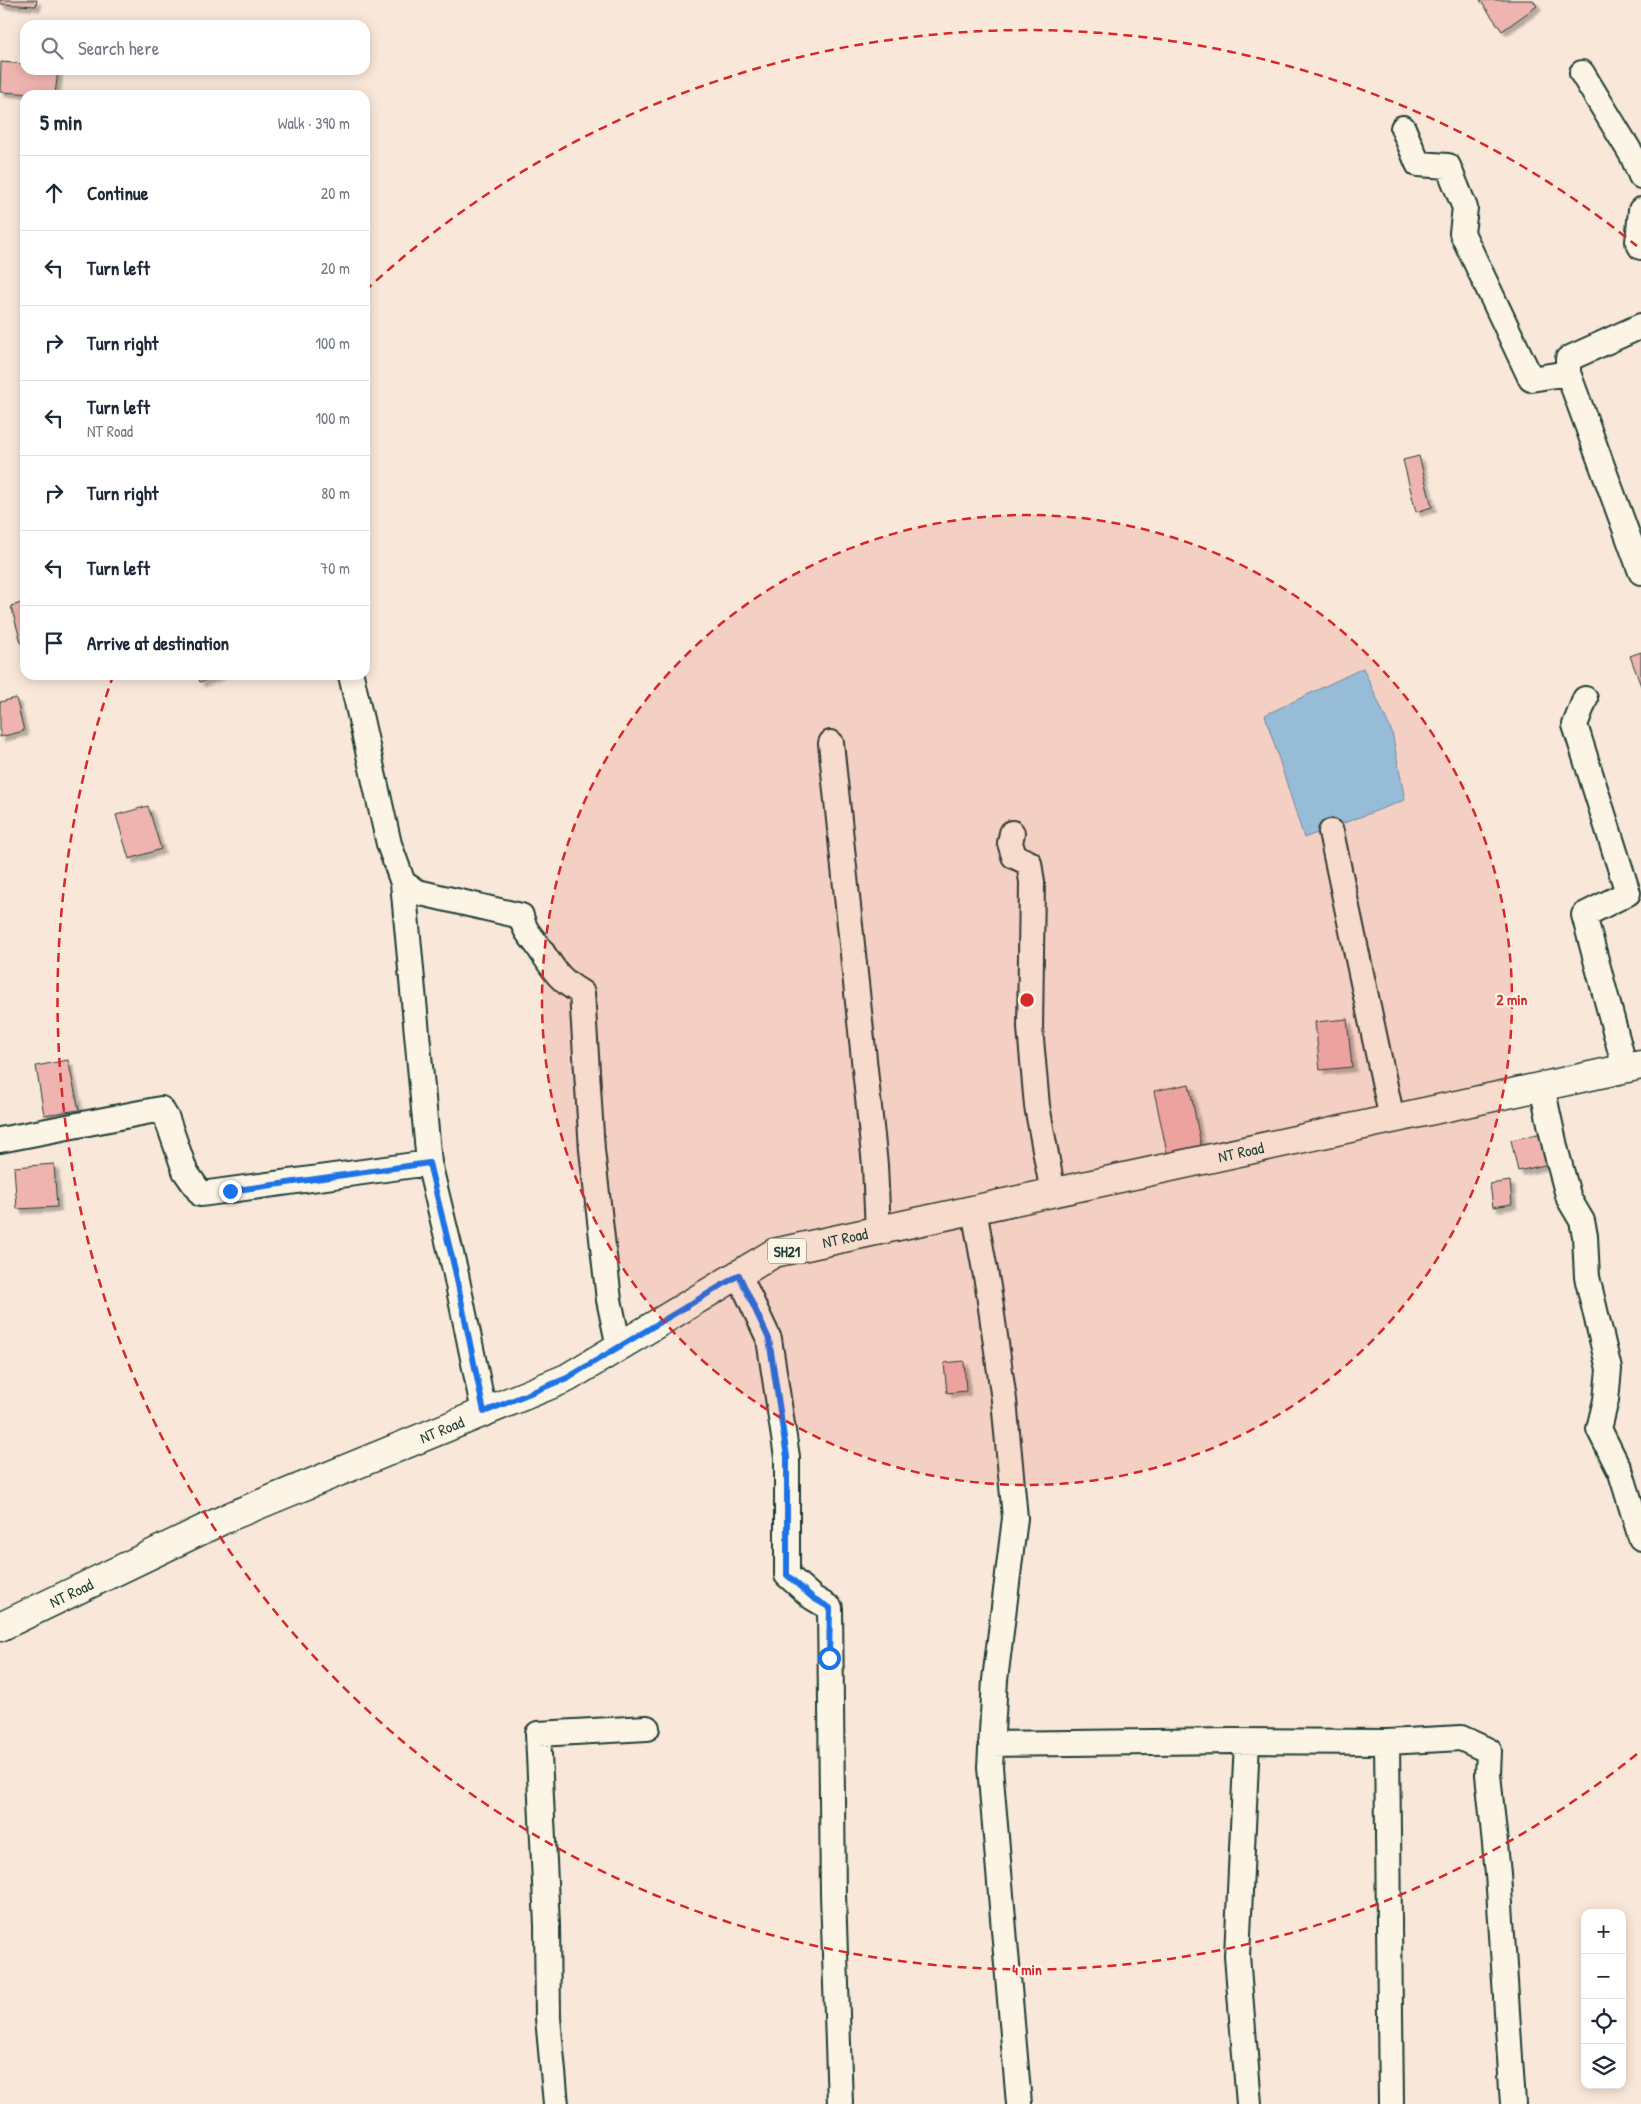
<!DOCTYPE html>
<meta charset="utf-8">
<style>
body{margin:0;font-family:"Patrick Hand",sans-serif;background:#f6f6f7;color:#1f2937}
.controls{position:absolute;right:15px;bottom:15px;display:grid;overflow:hidden;border-radius:10px;box-shadow:0 2px 12px #0003}
.controls button{width:45px;height:45px;display:grid;place-items:center;padding:0;border:0;border-bottom:1px solid #e0e1e3;background:#fff;color:#1f2937;font:25px sans-serif}
.stop{position:absolute;width:15px;height:15px;margin:-11px;border:4px solid #1a73e8;border-radius:50%;background:#fff}
.stop.end{background:#1a73e8;border-color:#fff;box-shadow:0 1px 5px #0008}
.list{margin:0;padding:0;list-style:none}
h2{display:flex;justify-content:space-between;align-items:center;height:65px;margin:0;padding:0 20px;font-size:21px}
h2 small{font-size:16px;font-weight:400;color:#747a83}
.list li{display:grid;grid-template-columns:32px 1fr auto;gap:15px;align-items:center;box-sizing:border-box;height:75px;padding:0 20px;border-top:1px solid #e0e1e3}
.list b{display:block;font-size:19px;white-space:nowrap}
.list p{margin:0;font-size:16px;white-space:nowrap;color:#747a83}
.list em{font-size:16px;font-style:normal;color:#747a83}
.icon{flex:none;width:28px;height:28px;fill:none;stroke:currentColor;stroke-width:2;stroke-linecap:round;stroke-linejoin:round}
.map{position:relative;flex:none;width:1641px;height:2104px;overflow:hidden}
.search{position:absolute;background:#fff;box-shadow:0 2px 12px #0003;left:20px;top:20px;width:350px;height:55px;display:flex;align-items:center;gap:12px;box-sizing:border-box;padding:0 18px;border-radius:15px;color:#747a83;font-size:19px}
.panel{position:absolute;background:#fff;box-shadow:0 2px 12px #0003;left:20px;top:90px;width:350px;height:590px;border-radius:15px}
.map>svg:first-child{display:block}
</style>
<div class="map">
<svg width="1641" height="2104" viewBox="0 0 1641 2104">
<defs>
<filter id="shadow"><feDropShadow dx="4.5" dy="4.5" stdDeviation="1" flood-color="#0004"/></filter>
</defs>
<rect width="100%" height="100%" fill="#f9e8da"/>
<filter id="ink" filterUnits="userSpaceOnUse"><feTurbulence type="fractalNoise" baseFrequency=".02" numOctaves="2"/><feDisplacementMap in="SourceGraphic" scale="10" xChannelSelector="R" yChannelSelector="G"/><feConvolveMatrix kernelMatrix="1 2 1 2 8 2 1 2 1" color-interpolation-filters="sRGB"/></filter>
<g filter="url(#ink)">
<!-- water -->
<path fill="#8fd1f1" stroke="#6296a5" d="M 1363,668 L 1392,732 L 1405,800 L 1304,838 L 1265,715 Z"/>
<!-- building -->
<path fill="#efb4b0" stroke="#1f3d34" filter="url(#shadow)" d="M 0,0 L 37,0 L 36,6 L 0,4 Z
M 1480,0 L 1533,0 L 1537,6 L 1502,31 Z
M 1,62 L 25,64 L 25,70 L 58,70 L 55,95 L 0,92 Z
M 1419,456 L 1432,507 L 1416,512 L 1403,460 Z
M 25,602 L 25,657 L 11,606 Z
M 1641,652 L 1641,686 L 1630,656 Z
M 197,675 L 220,675 L 200,682 Z
M 16,698 L 24,731 L 0,737 L 0,702 Z
M 148,806 L 161,849 L 129,859 L 116,815 Z
M 1347,1019 L 1352,1067 L 1320,1070 L 1315,1022 Z
M 68,1060 L 79,1110 L 44,1115 L 36,1066 Z
M 1189,1084 L 1202,1150 L 1168,1157 L 1154,1091 Z
M 1542,1133 L 1549,1164 L 1518,1171 L 1511,1140 Z
M 54,1164 L 57,1207 L 17,1209 L 14,1167 Z
M 1510,1181 L 1512,1204 L 1493,1207 L 1490,1184 Z
M 964,1361 L 966,1391 L 947,1393 L 944,1363 Z"/>
<g fill="none" stroke-linecap="round" stroke-linejoin="round">
<defs>
<path id="minor" d="M 1582,73 L 1632,155 L 1641,176
M 1403,128 L 1418,164 L 1448,166 L 1465,208 L 1462,233 L 1531,379 L 1568,373
M 1641,210 L 1638,242 L 1641,247
M 1641,326 L 1568,359 L 1568,373 L 1641,572
M 351,675 L 389,844 L 403,883 L 417,892 L 521,916 C 525,933 531,935 540,949 C 555,971 558,979 582,993 L 592,1150 L 609,1300 L 619,1347
M 1585,699 L 1575,725 L 1628,893 L 1584,915 L 1625,1068
M 831,743 L 875,1165 L 878,1231
M 1331,832 L 1392,1119
M 1012,833 L 1010,843 L 1014,856 L 1029,863 L 1032,882 L 1030,1028 L 1037,1106 L 1053,1193
M 403,883 L 429,1163
M 1542,1087 L 1556,1151 L 1569,1199 L 1582,1221 L 1585,1236 L 1587,1277 L 1609,1369 L 1606,1400 L 1599,1429 L 1621,1473 L 1641,1538
M 0,1140 L 161,1109 L 167,1119 L 185,1171 L 201,1194 L 429,1163 L 455,1270 L 484,1412
M 974,1210 L 988,1287 L 1004,1400 L 1015,1518 L 995,1680 L 990,1767 L 1019,2104
M 739,1275 L 769,1339 L 787,1457 L 787,1575 L 813,1598 L 830,1608 L 833,1894 L 840,2104
M 1247,1741 L 1237,1956 L 1249,2104
M 1387,1742 L 1391,2104
M 991,1744 L 1233,1741 L 1387,1742 L 1461,1738 L 1489,1751 L 1488,1774 L 1498,1874 L 1513,2104
M 556,2104 L 548,2018 L 547,1925 L 538,1734 L 647,1728"/>
<g id="primary">
<path id="s1" d="M 0,1627 L 231,1516 L 567,1378 L 774,1253 L 1641,1065"/>
</g>
</defs>
<!-- minor casing -->
<use href="#minor" stroke="#1f3d34" stroke-width="28"/>
<!-- primary casing -->
<use href="#primary" stroke="#1f3d34" stroke-width="31"/>
<!-- minor -->
<use href="#minor" stroke="#fcf5e5" stroke-width="24"/>
<!-- primary -->
<use href="#primary" stroke="#fcf5e5" stroke-width="28"/>
</g>
</g>
<g fill="none" stroke-linecap="round" stroke-linejoin="round" filter="url(#ink)">
<!-- route -->
<path stroke="#1a73e8" stroke-width="6" d="M 230,1191 L 429,1163 L 455,1270 L 484,1412 L 567,1378 L 739,1275 L 769,1339 L 787,1457 L 787,1575 L 813,1598 L 830,1608 L 829,1658"/>
</g>
<!-- distance rings -->
<circle cx="1027" cy="1000" r="485" fill="#d62828" fill-opacity=".12"/>
<g fill="none" stroke="#d62828" stroke-width="2.5" stroke-dasharray="9 6">
<circle cx="1027" cy="1000" r="485"/>
<path d="M1637 1754A970 970 0 0 1 113 676M365 291A970 970 0 0 1 1637 246"/>
</g>
<g text-anchor="middle" dominant-baseline="central" stroke-width="4.5" stroke-linejoin="round" paint-order="stroke">
<!-- shield labels -->
<rect fill="#fcf5e5" stroke="#617469" stroke-width="1" x="768" y="1238.5" width="38" height="25" rx="4"/>
<g font-size="15" font-weight="bold" fill="#1f3d34">
<text x="787" y="1251">SH21</text>
</g>
<!-- street labels -->
<g font-size="16" fill="#1f3d34" stroke="#fcf5e5">
<text stroke="none"><textPath href="#s1" startOffset="1339">NT Road</textPath></text>
<text stroke="none"><textPath href="#s1" startOffset="934">NT Road</textPath></text>
<text stroke="none"><textPath href="#s1" startOffset="484">NT Road</textPath></text>
<text stroke="none"><textPath href="#s1" startOffset="79">NT Road</textPath></text>
</g>
</g>
<circle cx="1027" cy="1000" r="8" fill="#d62828" stroke="#fcf5e5" stroke-width="2.5"/>
<g font-size="15" text-anchor="middle" font-weight="bold" fill="#d62828" stroke="#fcf5e5" stroke-width="4.5" stroke-linejoin="round" paint-order="stroke">
<text x="1512" y="1005">2 min</text>
<text x="1027" y="1975">4 min</text>
</g>
</svg>
<div class="controls">
<button>+</button>
<button>−</button>
<button><svg class="icon" aria-label="locate" viewBox="0 0 24 24"><circle cx="12" cy="12" r="6"/><path d="M12 2v4M12 18v4M2 12h4M18 12h4"/></svg></button>
<button><svg class="icon" aria-label="layers" viewBox="0 0 24 24"><path d="M12 4l9 5-9 5-9-5zM3 14l9 5 9-5"/></svg></button>
</div>
<div class="stop" style="left:829px;top:1658px"></div>
<div class="stop end" style="left:230px;top:1191px"></div>
<div class="search"><svg class="icon" aria-label="search" viewBox="0 0 24 24"><circle cx="10" cy="10" r="6"/><path d="M15 15l6 6"/></svg>Search here</div>
<section class="panel">
<h2>5 min<small>Walk · 390 m</small></h2>
<ul class="list">
<li><svg class="icon" aria-label="ahead" viewBox="0 0 24 24"><path d="M12 20V5M6 11l6-6 6 6"/></svg><div><b>Continue</b></div><em>20 m</em></li>
<li><svg class="icon" aria-label="left" viewBox="0 0 24 24"><path d="M17 20v-9H6M10 6l-5 5 5 5"/></svg><div><b>Turn left</b></div><em>20 m</em></li>
<li><svg class="icon" aria-label="right" viewBox="0 0 24 24"><path d="M7 20v-9h11M14 6l5 5-5 5"/></svg><div><b>Turn right</b></div><em>100 m</em></li>
<li><svg class="icon" aria-label="left" viewBox="0 0 24 24"><path d="M17 20v-9H6M10 6l-5 5 5 5"/></svg><div><b>Turn left</b><p>NT Road</p></div><em>100 m</em></li>
<li><svg class="icon" aria-label="right" viewBox="0 0 24 24"><path d="M7 20v-9h11M14 6l5 5-5 5"/></svg><div><b>Turn right</b></div><em>80 m</em></li>
<li><svg class="icon" aria-label="left" viewBox="0 0 24 24"><path d="M17 20v-9H6M10 6l-5 5 5 5"/></svg><div><b>Turn left</b></div><em>70 m</em></li>
<li><svg class="icon" aria-label="arrive" viewBox="0 0 24 24"><path d="M6 21V4h12l-3 4 3 4H6"/></svg><div><b>Arrive at destination</b></div></li>
</ul>
</section>
</div>
